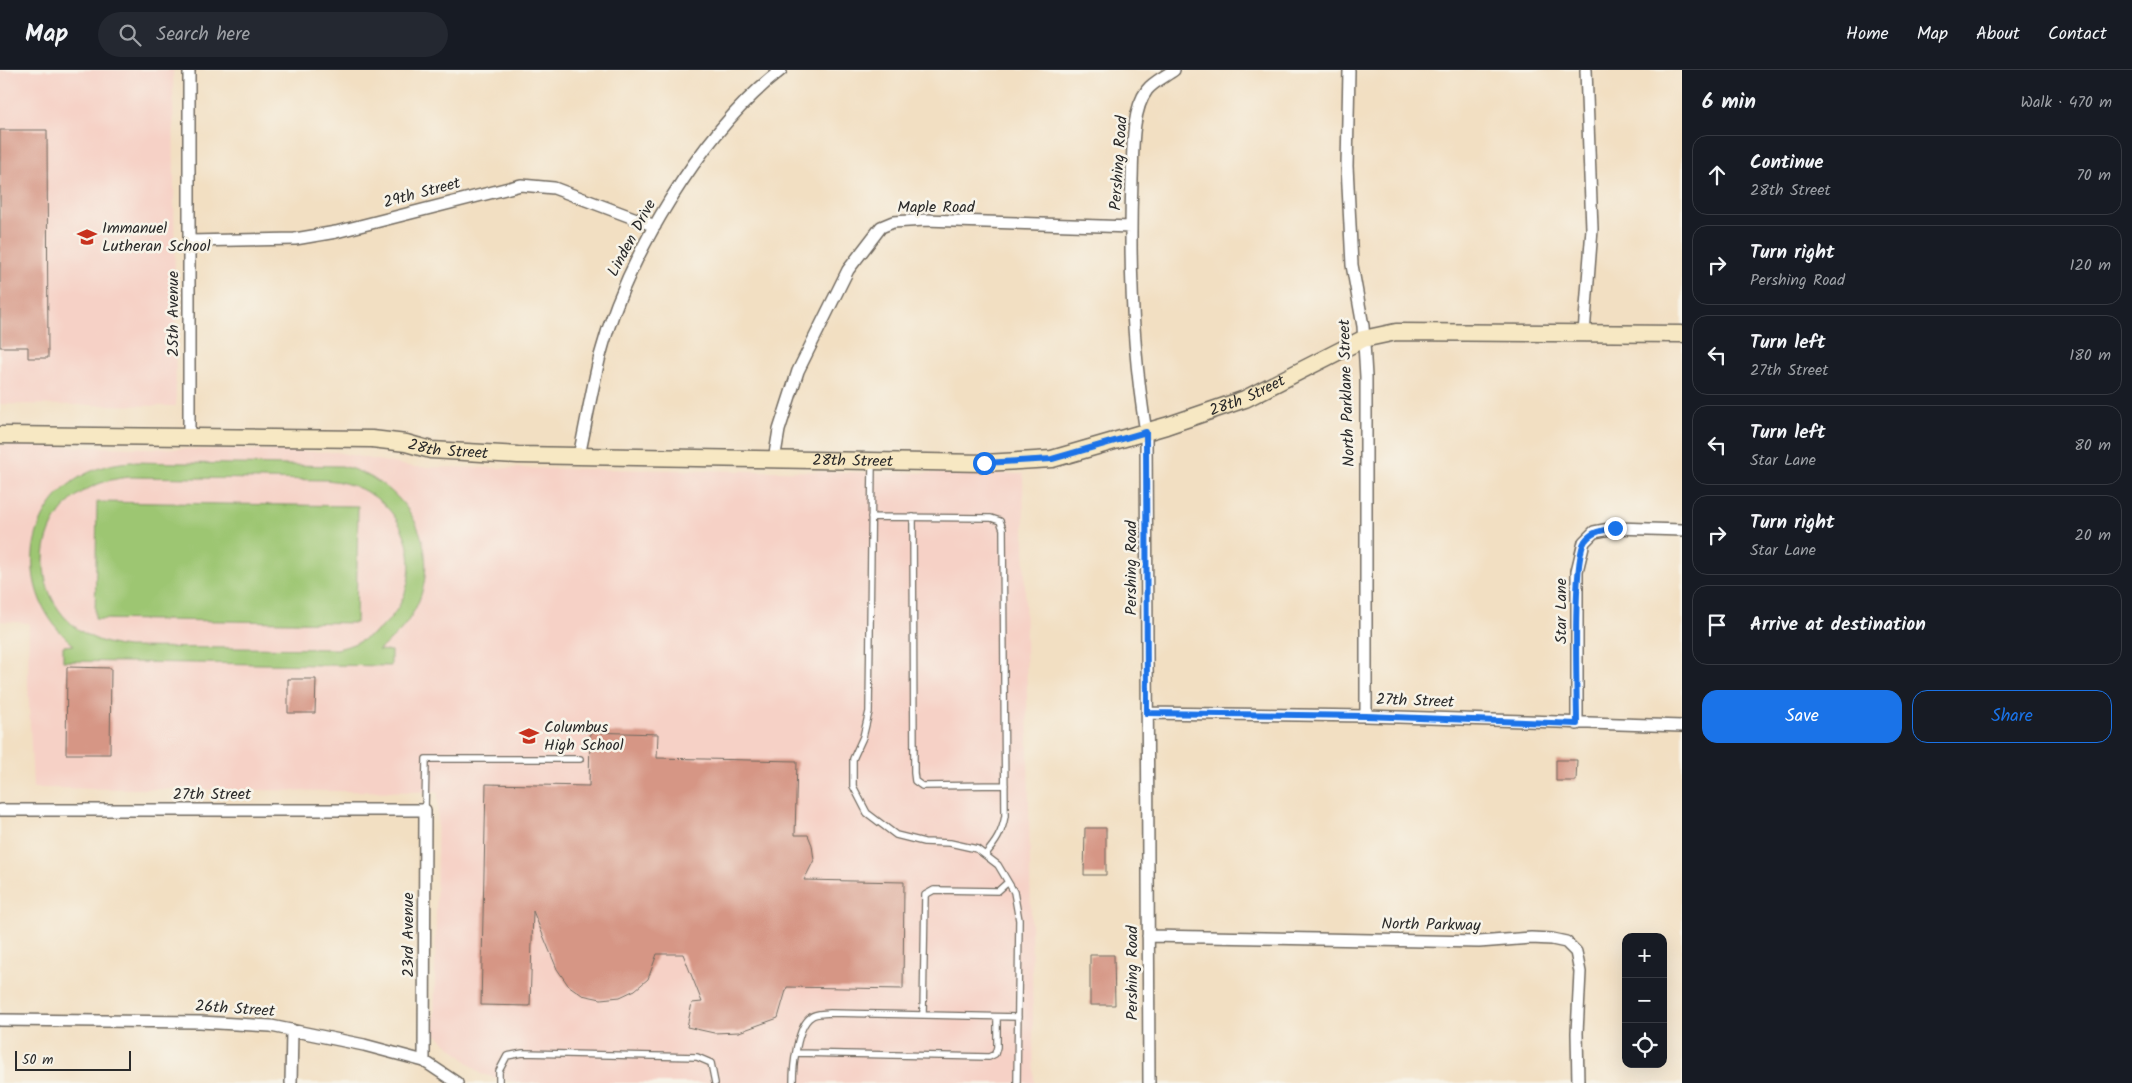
<!DOCTYPE html>
<meta charset="utf-8">
<style>
body{margin:0;font-family:Kalam,sans-serif;background:#242831;color:#f1f3f6}
.controls{position:absolute;right:15px;bottom:15px;display:grid;overflow:hidden;border-radius:10px;box-shadow:0 5px 20px #0002}
.controls button{width:45px;height:45px;display:grid;place-items:center;padding:0;border:0;border-bottom:1px solid #363941;background:#171b24;color:#f1f3f6;font:25px sans-serif}
.scale{position:absolute;left:15px;bottom:12px;width:116px;box-sizing:border-box;padding-left:5px;border:2px solid #2b2b2b;border-top:0;font-size:14px;line-height:18px;white-space:nowrap;color:#2b2b2b;-webkit-text-stroke:4px #f7f3e8;paint-order:stroke}
.stop{position:absolute;width:15px;height:15px;margin:-11px;border:4px solid #1a73e8;border-radius:50%;background:#fff}
.stop.end{background:#1a73e8;border-color:#fff;box-shadow:0 1px 5px #0008}
.list{margin:0;padding:0;list-style:none}
h2{display:flex;justify-content:space-between;align-items:center;height:65px;margin:0;padding:0 20px;font-size:21px}
h2 small{font-size:16px;font-weight:400;color:#9ea1a6}
.list li{display:grid;grid-template-columns:32px 1fr auto;gap:15px;align-items:center;box-sizing:border-box;height:80px;margin:0 10px 10px;padding:0 10px;border:1px solid #363941;border-radius:15px}
.list b{display:block;font-size:19px;white-space:nowrap}
.list p{margin:0;font-size:16px;white-space:nowrap;color:#9ea1a6}
.list em{font-size:16px;font-style:normal;color:#9ea1a6}
.actions{display:flex;gap:10px;padding:15px 20px}
.actions a{flex:1;padding:11px 0;border:1px solid #1a73e8;border-radius:15px;text-align:center;font-size:18px;color:#1a73e8}
.actions .main{background:#1a73e8;color:#fff}
.icon{flex:none;width:28px;height:28px;fill:none;stroke:currentColor;stroke-width:2;stroke-linecap:round;stroke-linejoin:round}
.map{position:relative;flex:none;width:1682px;height:1013px;overflow:hidden}
header{display:flex;align-items:center;gap:30px;box-sizing:border-box;height:70px;padding:0 25px;background:#171b24;border-bottom:1px solid #363941}
header strong{font-size:24px}
nav{display:flex;gap:28px;margin-inline-start:auto;font-size:18px}
.search{width:350px;height:45px;background:#242831;display:flex;align-items:center;gap:12px;box-sizing:border-box;padding:0 18px;border-radius:28px;color:#9ea1a6;font-size:19px}
main{display:flex}
aside{flex:1;background:#171b24}
.map>svg:first-child{display:block}
</style>
<header>
<strong>Map</strong>
<div class="search"><svg class="icon" aria-label="search" viewBox="0 0 24 24"><circle cx="10" cy="10" r="6"/><path d="M15 15l6 6"/></svg>Search here</div>
<nav><a>Home</a><a>Map</a><a>About</a><a>Contact</a></nav>
</header>
<main>
<div class="map">
<svg width="1682" height="1013" viewBox="0 0 1682 1013">
<rect width="100%" height="100%" fill="#f7f3e8"/>
<filter id="ink" filterUnits="userSpaceOnUse"><feTurbulence type="fractalNoise" baseFrequency=".02" numOctaves="2"/><feDisplacementMap in="SourceGraphic" scale="10" xChannelSelector="R" yChannelSelector="G"/><feConvolveMatrix kernelMatrix="1 2 1 2 8 2 1 2 1" color-interpolation-filters="sRGB"/></filter>
<filter id="wash" filterUnits="userSpaceOnUse"><feTurbulence type="fractalNoise" baseFrequency=".0096" numOctaves="4" result="noise"/><feDisplacementMap in="SourceGraphic" scale="20" xChannelSelector="R" yChannelSelector="G"/><feGaussianBlur stdDeviation="1.12" result="paint"/><feColorMatrix in="noise" values="0 0 0 0 0 0 0 0 0 0 0 0 0 0 0 0 0 1.4 0 .05"/><feComposite in="paint" operator="in"/></filter>
<g filter="url(#wash)">
<rect width="100%" height="100%" fill="#f2dfc2"/>
<!-- built -->
<path fill="#f6d1c6" d="M 0,0 L 173,0 L 176,336 L 0,334 Z
M 0,375 L 336,382 L 413,397 L 1023,404 L 1034,1013 L 517,1013 L 481,1004 L 434,962 L 438,722 L 33,718 L 28,613 L 29,553 L 0,551 Z"/>
<!-- green -->
<path fill="#9dc672" stroke="#64784e" fill-rule="evenodd" d="M 131,392 L 342,396 C 433,419 457,526 378,580 L 391,581 L 391,596 L 63,591 L 63,576 L 74,575 C 0,516 29,398 131,392 ZM 130,407 L 327,410 C 431,420 440,556 337,579 L 128,577 C 15,566 16,416 130,407 Z
M 97,432 L 358,436 L 356,553 L 95,549 Z"/>
<g id="blocks">
<!-- building -->
<path fill="#d69685" d="M 0,60 L 47,60 L 48,288 L 28,288 L 28,277 L 0,277 Z
M 67,597 L 111,598 L 110,684 L 66,684 Z
M 288,609 L 316,609 L 315,643 L 288,643 Z
M 590,662 L 658,664 L 657,688 L 797,691 L 795,765 L 808,765 L 812,775 L 814,790 L 804,810 L 904,812 L 903,919 L 787,917 L 778,948 L 739,962 L 714,963 L 687,957 L 692,933 L 702,932 L 683,884 L 657,884 L 648,909 L 635,920 L 620,927 L 601,929 L 582,925 L 568,915 L 557,899 L 533,841 L 530,936 L 481,935 L 486,714 L 589,716 Z
M 1556,690 L 1577,690 L 1576,711 L 1556,711 Z
M 1085,758 L 1106,758 L 1106,805 L 1084,805 Z
M 1090,885 L 1114,885 L 1115,935 L 1090,935 Z"/>
</g>
</g>
<g filter="url(#ink)">
<use href="#blocks" fill-opacity="0" stroke="#716a60" stroke-width="1"/>
<g fill="none" stroke-linecap="round" stroke-linejoin="round">
<defs>
<path id="lane" d="M 872,393 L 869,642 L 863,667 L 853,689 L 853,716 L 867,743 L 896,765 L 924,772 L 950,773 L 977,779 L 998,795 L 1014,822 L 1019,850 L 1017,1013
M 871,447 L 991,448 L 1000,451 L 1003,459 L 1005,746 C 1002,763 996,772 985,785
M 913,447 L 914,703 L 915,711 L 922,716 L 1005,715
M 425,740 L 426,689 L 580,689
M 923,945 L 925,825 L 934,820 L 998,821 L 1008,812
M 796,983 L 989,987 L 995,984 L 997,977 L 997,947
M 499,1013 L 499,1001 L 507,986 L 523,983 L 697,987 L 711,993 L 715,1013
M 793,1013 C 793,997 797,956 811,947 C 815,943 824,944 830,943 L 1018,947"/>
<path id="street" d="M 1349,0 L 1347,96 L 1352,195 L 1363,256 L 1366,307 L 1366,646
M 189,171 L 295,169 L 336,162 L 521,115 L 554,118 L 655,156
M 1584,263 L 1592,159 L 1586,0
M 189,368 L 189,0
M 579,386 C 586,353 592,319 600,286 C 626,188 701,62 781,0
M 774,390 L 779,360 L 798,301 L 848,200 L 881,157 L 893,152 L 925,150 L 1131,157
M 1147,643 L 1366,646 L 1682,656
M 1577,654 L 1577,501 L 1584,472 L 1594,462 L 1615,458 L 1682,460
M 0,740 L 425,740 L 424,991
M 1148,866 L 1479,872 L 1531,868 L 1552,869 L 1566,872 L 1576,882 L 1580,902 L 1577,963 L 1578,1013
M 0,950 L 200,952 L 271,956 L 364,975 L 424,991 L 457,1013
M 291,1013 L 292,960
M 1149,1013 L 1146,362 C 1132,278 1129,194 1132,109 C 1133,84 1131,41 1147,20 C 1153,12 1166,6 1174,0"/>
<g id="secondary">
<path id="s1" d="M 0,365 L 372,369 L 406,373 L 431,380 L 518,385 L 984,393 L 1052,389 L 1166,356 L 1245,329 L 1363,269 L 1396,262 L 1682,264"/>
</g>
</defs>
<!-- lane casing -->
<use href="#lane" stroke="#716a60" stroke-width="8"/>
<!-- street casing -->
<use href="#street" stroke="#716a60" stroke-width="14"/>
<!-- secondary casing -->
<use href="#secondary" stroke="#716a60" stroke-width="19"/>
<!-- lane -->
<use href="#lane" stroke="#fff" stroke-width="5.5"/>
<!-- street -->
<use href="#street" stroke="#fff" stroke-width="11"/>
<!-- secondary -->
<use href="#secondary" stroke="#f7e8c3" stroke-width="16"/>
</g>
</g>
<g fill="none" stroke-linecap="round" stroke-linejoin="round" filter="url(#ink)">
<!-- route -->
<path stroke="#1a73e8" stroke-width="6" d="M 984,393 L 1052,389 L 1146,362 L 1147,643 L 1366,646 L 1577,654 C 1577,623 1572,490 1585,471 C 1592,461 1604,460 1615,458"/>
</g>
<!-- icons -->
<defs>
<symbol id="school-bare" viewBox="-9 -9 18 18"><path d="M0-5L7-2L0 1L-7-2ZM-4 1L0 2.5L4 1V4Q0 6-4 4Z" fill="#c8321e" stroke="#f7f3e8" stroke-width="2.5" paint-order="stroke"/></symbol>
</defs>
<g fill-rule="evenodd">
<use href="#school-bare" x="73" y="153" width="28" height="28"/>
<use href="#school-bare" x="515" y="652" width="28" height="28"/>
</g>
<g text-anchor="middle" dominant-baseline="central" stroke-width="5" stroke-linejoin="round" paint-order="stroke">
<!-- street labels -->
<g font-size="16" fill="#2b2b2b" stroke="#f7f3e8">
<text transform="translate(1119 93) rotate(-86)">Pershing Road</text>
<text transform="translate(422 123) rotate(-15)">29th Street</text>
<text x="936" y="137">Maple Road</text>
<text transform="translate(632 168) rotate(-62)">Linden Drive</text>
<text transform="translate(173 244) rotate(-90)">25th Avenue</text>
<text transform="translate(1347 323) rotate(-92)">North Parklane Street</text>
<text stroke="none"><textPath href="#s1" startOffset="1259">28th Street</textPath></text>
<text stroke="none"><textPath href="#s1" startOffset="449">28th Street</textPath></text>
<text stroke="none"><textPath href="#s1" startOffset="854">28th Street</textPath></text>
<text transform="translate(1131 498) rotate(-90)">Pershing Road</text>
<text transform="translate(1561 541) rotate(-90)">Star Lane</text>
<text transform="translate(1415 631) rotate(2)">27th Street</text>
<text x="212" y="724">27th Street</text>
<text transform="translate(1431 855) rotate(1)">North Parkway</text>
<text transform="translate(408 865) rotate(-90)">23rd Avenue</text>
<text transform="translate(1132 903) rotate(-90)">Pershing Road</text>
<text transform="translate(235 939) rotate(4)">26th Street</text>
</g>
<!-- poi labels -->
<g font-size="16" fill="#2b2b2b" stroke="#f7f3e8" text-anchor="start">
<text x="102" y="158">Immanuel<tspan x="102" dy="18">Lutheran School</tspan></text>
<text x="544" y="657">Columbus<tspan x="544" dy="18">High School</tspan></text>
</g>
</g>
</svg>
<div class="controls">
<button>+</button>
<button>−</button>
<button><svg class="icon" aria-label="locate" viewBox="0 0 24 24"><circle cx="12" cy="12" r="6"/><path d="M12 2v4M12 18v4M2 12h4M18 12h4"/></svg></button>
</div>
<div class="scale">50 m</div>
<div class="stop" style="left:984px;top:393px"></div>
<div class="stop end" style="left:1615px;top:458px"></div>
</div>
<aside>
<h2>6 min<small>Walk · 470 m</small></h2>
<ul class="list">
<li><svg class="icon" aria-label="ahead" viewBox="0 0 24 24"><path d="M12 20V5M6 11l6-6 6 6"/></svg><div><b>Continue</b><p>28th Street</p></div><em>70 m</em></li>
<li><svg class="icon" aria-label="right" viewBox="0 0 24 24"><path d="M7 20v-9h11M14 6l5 5-5 5"/></svg><div><b>Turn right</b><p>Pershing Road</p></div><em>120 m</em></li>
<li><svg class="icon" aria-label="left" viewBox="0 0 24 24"><path d="M17 20v-9H6M10 6l-5 5 5 5"/></svg><div><b>Turn left</b><p>27th Street</p></div><em>180 m</em></li>
<li><svg class="icon" aria-label="left" viewBox="0 0 24 24"><path d="M17 20v-9H6M10 6l-5 5 5 5"/></svg><div><b>Turn left</b><p>Star Lane</p></div><em>80 m</em></li>
<li><svg class="icon" aria-label="right" viewBox="0 0 24 24"><path d="M7 20v-9h11M14 6l5 5-5 5"/></svg><div><b>Turn right</b><p>Star Lane</p></div><em>20 m</em></li>
<li><svg class="icon" aria-label="arrive" viewBox="0 0 24 24"><path d="M6 21V4h12l-3 4 3 4H6"/></svg><div><b>Arrive at destination</b></div></li>
</ul>
<div class="actions"><a class="main">Save</a><a>Share</a></div>
</aside>
</main>
